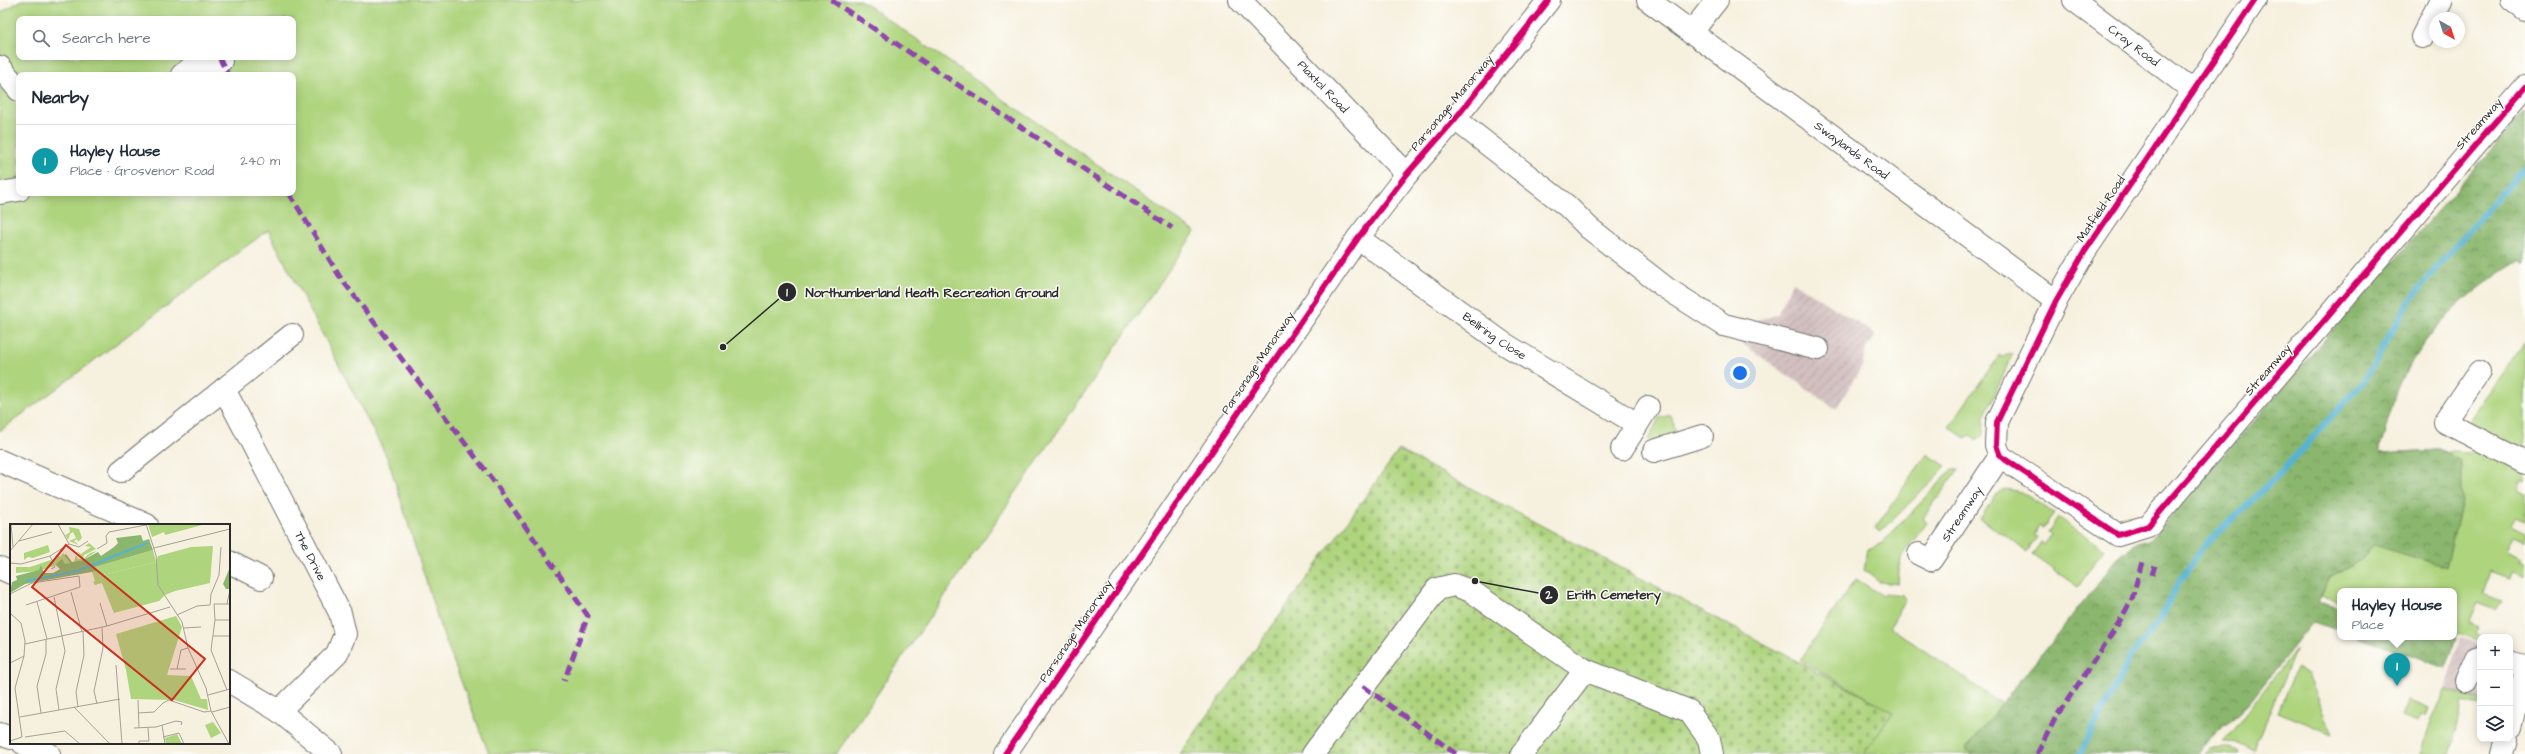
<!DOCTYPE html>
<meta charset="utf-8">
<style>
body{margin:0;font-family:"Architects Daughter",sans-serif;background:#f2f2f3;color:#1f2937}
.controls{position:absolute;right:12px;bottom:12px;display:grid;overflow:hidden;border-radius:8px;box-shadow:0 2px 10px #0003}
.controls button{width:36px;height:36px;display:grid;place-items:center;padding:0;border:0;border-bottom:1px solid #e0e1e3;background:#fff;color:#1f2937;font:20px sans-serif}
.compass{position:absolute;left:2429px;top:12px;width:36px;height:36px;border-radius:50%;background:#fff;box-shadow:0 2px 10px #0003;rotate:141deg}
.you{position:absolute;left:1740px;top:373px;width:14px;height:14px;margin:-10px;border:3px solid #fff;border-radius:50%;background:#1a73e8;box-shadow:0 0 0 6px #1a73e833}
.badge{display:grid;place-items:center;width:26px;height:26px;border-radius:50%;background:#111827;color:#fff;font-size:13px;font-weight:700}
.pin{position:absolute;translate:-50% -33px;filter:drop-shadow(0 1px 2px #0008)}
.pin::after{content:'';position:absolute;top:21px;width:14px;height:12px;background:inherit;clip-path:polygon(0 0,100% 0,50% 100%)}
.popup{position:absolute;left:2337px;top:588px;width:120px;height:52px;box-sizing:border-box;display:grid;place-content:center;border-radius:8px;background:#fff;filter:drop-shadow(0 1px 3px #0005);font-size:13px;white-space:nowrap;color:#747a83}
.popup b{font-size:15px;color:#1f2937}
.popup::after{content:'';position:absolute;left:50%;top:100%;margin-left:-8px;border:8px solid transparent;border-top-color:#fff}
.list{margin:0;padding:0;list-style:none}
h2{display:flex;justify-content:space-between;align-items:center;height:52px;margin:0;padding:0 16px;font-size:17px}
h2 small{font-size:13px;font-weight:400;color:#747a83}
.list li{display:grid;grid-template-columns:26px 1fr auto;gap:12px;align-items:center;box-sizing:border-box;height:72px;padding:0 16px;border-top:1px solid #e0e1e3}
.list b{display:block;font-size:15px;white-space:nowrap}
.list p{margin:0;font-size:13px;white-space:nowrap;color:#747a83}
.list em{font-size:13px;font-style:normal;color:#747a83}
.icon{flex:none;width:22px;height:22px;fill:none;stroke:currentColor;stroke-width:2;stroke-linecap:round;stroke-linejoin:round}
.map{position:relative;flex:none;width:2525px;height:754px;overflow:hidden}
.search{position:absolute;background:#fff;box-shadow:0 2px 10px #0003;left:16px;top:16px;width:280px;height:44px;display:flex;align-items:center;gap:10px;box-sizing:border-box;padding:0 14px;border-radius:8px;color:#747a83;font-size:15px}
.panel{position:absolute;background:#fff;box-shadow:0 2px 10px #0003;left:16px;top:72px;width:280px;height:124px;border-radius:8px}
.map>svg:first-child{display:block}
</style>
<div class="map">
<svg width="2525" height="754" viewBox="0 0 2525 754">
<defs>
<pattern id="industrial-furrows" width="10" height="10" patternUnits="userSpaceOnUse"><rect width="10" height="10" fill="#d2bfbf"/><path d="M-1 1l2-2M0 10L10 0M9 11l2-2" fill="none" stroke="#b4a4a4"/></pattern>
<pattern id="forest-crowns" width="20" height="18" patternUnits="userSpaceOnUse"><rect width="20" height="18" fill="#8ab66d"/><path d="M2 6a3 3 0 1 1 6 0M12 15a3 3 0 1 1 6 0" fill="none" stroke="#71945a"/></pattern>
<pattern id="cemetery-stones" width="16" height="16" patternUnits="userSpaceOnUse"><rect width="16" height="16" fill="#aed47e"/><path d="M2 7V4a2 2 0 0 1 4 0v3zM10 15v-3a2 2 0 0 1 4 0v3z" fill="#96b66d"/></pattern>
</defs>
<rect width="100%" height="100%" fill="#fdfcf7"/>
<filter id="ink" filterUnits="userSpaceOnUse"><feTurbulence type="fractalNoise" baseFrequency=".025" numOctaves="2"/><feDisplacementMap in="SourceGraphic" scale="8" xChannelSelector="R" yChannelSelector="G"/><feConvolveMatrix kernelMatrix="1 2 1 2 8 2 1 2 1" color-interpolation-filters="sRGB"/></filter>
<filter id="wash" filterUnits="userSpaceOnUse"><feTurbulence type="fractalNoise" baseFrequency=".012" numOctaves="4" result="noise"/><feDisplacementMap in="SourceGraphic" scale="16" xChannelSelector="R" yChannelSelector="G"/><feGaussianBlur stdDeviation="0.9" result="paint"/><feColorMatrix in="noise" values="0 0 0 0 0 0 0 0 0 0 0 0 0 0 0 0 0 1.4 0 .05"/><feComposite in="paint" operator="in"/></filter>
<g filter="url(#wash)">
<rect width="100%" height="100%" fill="#f6f0de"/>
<!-- industrial -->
<path fill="url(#industrial-furrows)" d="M 1793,282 L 1875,334 L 1866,349 L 1862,366 L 1836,409 L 1740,342 L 1745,323 L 1777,315 Z
M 2460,638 L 2480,643 L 2480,699 L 2445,690 Z"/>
<!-- green -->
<path fill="#aed47e" stroke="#6c8054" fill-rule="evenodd" d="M 22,0 L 860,0 L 1195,232 L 836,754 L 489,754 L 440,626 L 388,459 L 268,230 L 0,431 L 0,13 ZM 19,19 L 293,19 L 293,57 L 19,57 ZM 19,75 L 293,75 L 293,193 L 19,193 Z
M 2525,342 L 2525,453 L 2468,424 C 2487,395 2504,369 2525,342 Z
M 2013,353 L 1984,418 L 1983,435 L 1976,441 L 1971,435 L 1965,438 L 1949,427 L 1999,355 L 2002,357 Z
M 1671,415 L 1678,439 L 1655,445 L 1648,440 L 1659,418 Z
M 2476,447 L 2525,472 L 2525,482 L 2521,481 L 2518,489 L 2525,493 L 2525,521 L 2515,517 L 2510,525 L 2525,532 L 2525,541 L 2513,536 L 2506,551 L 2522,558 L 2520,561 L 2525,563 L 2525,576 L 2512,572 L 2510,579 L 2490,572 L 2483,594 L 2502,601 L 2496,610 L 2478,603 L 2470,622 L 2479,627 L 2477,633 L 2486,637 L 2480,637 L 2480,640 L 2454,633 L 2454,591 L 2340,591 L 2340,601 L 2321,596 L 2330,578 L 2361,559 L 2381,453 L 2439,450 L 2448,454 L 2450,451 L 2474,452 Z
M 1927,454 L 1946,466 L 1881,532 L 1875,528 Z
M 1953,469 L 1959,469 L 1923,518 L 1927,523 L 1900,558 L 1898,584 L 1879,582 L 1864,570 L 1868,549 L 1882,543 Z
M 2006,489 L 2021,492 L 2054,513 L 2043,528 L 2039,526 L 2033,535 L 2037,537 L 2027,552 L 1980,519 L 1995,495 Z
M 2058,517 L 2104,549 L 2078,587 L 2032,555 L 2041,542 L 2045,544 L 2051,535 L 2048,532 Z
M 1856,579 L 1883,596 L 1885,593 L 1903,595 L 1906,599 L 1890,627 L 2003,705 L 1965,749 L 1974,754 L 1863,754 L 1893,712 L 1800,660 Z
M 2296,649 L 2254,750 L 2238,744 L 2223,743 Z
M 2296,669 L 2308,675 L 2333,734 L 2278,712 Z
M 2445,690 L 2480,699 L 2480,705 L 2463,701 L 2449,754 L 2421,754 L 2428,730 Z
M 2408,701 L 2429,709 L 2426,717 L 2421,716 L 2418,723 L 2402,717 Z
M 2229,748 L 2238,751 L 2239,754 L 2205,754 L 2210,749 Z"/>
<!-- forest -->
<path fill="url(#forest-crowns)" stroke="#5a704c" d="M 2525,111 L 2525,264 L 2519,260 C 2470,289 2425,330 2401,382 C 2392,402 2387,425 2380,446 L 2381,453 L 2439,450 L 2462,461 L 2462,502 L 2446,567 L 2374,545 L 2362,559 L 2330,578 L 2318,602 L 2340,608 L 2340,631 L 2313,622 L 2248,704 L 2202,747 L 2198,754 L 1974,754 L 1965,750 L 2117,559 L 2133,545 L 2150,539 Z
M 2357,637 L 2452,637 L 2456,638 L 2446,668 Z"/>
<!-- cemetery -->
<path fill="url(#cemetery-stones)" stroke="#6c8054" d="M 1399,450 L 1893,712 L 1863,754 L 1180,754 Z"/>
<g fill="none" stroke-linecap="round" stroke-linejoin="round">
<!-- stream -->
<path stroke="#56b3d4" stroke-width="6" d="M 2080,754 L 2131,656 L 2159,621 L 2180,581 L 2204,546 L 2279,474 L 2364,381 L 2410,300 L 2487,209 L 2525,169"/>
</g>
</g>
<g filter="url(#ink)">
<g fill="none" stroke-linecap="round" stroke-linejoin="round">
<defs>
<g id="minor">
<path id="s1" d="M 1240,0 L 1407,174"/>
<path id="s2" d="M 1648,0 L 2056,301"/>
<path id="s3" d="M 2074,0 L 2194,91"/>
<path d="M 2255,0 L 2085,251 L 2056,301 L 1997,422 L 1996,445 L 2000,456 L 2118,535 L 2148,526 L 2525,87"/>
<path d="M 2512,0 L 2525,10"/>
<path d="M 1691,33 L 1717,0"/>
<path d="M 2422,37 L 2441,0"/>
<path d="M 0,67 L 19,90"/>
<path d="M 182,75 L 196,64 L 221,61"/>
<path d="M 1455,119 L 1567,206 L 1589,228 L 1666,288 L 1724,325 L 1818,349"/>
<path d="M 0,193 L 19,190"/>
<path id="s4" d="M 1358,238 L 1503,343 L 1637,424"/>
<path d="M 2479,372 L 2445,422 L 2525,463"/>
<path id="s5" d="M 224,389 L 340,613 L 345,634 L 337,654 L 279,711"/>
<path d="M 1622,449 L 1648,407"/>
<path d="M 1654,451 L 1702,436"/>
<path d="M 0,461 L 147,525"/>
<path d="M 121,471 L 292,335"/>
<path id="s6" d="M 1919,554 L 1931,560 L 2000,456"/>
<path d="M 229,562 L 261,578"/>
<path d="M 0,568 L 11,573"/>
<path d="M 2510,662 L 2525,666"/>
<path d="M 229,681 L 279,711 L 331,754"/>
<path d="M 2466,681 L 2476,658 L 2480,657"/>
<path d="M 2510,726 L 2525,674"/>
<path d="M 0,734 L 11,738"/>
<path d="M 23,743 L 49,754"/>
<path d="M 1005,754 L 1358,238 L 1407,174 L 1455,119 L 1549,0"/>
<path d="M 1313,754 L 1437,589 L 1454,585 L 1471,591 L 1585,670 L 1689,711 L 1709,739 L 1712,754"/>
<path d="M 1522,754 L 1585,670"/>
<path d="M 2502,754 L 2506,739"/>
</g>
</defs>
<!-- minor casing -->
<use href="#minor" stroke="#72706a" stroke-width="24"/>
<!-- minor -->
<use href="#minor" stroke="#fff" stroke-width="22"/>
<!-- quiet -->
<path stroke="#8e44ad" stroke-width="5" stroke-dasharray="10 5" stroke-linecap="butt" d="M 831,0 L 1172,228
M 219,57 L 228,75
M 289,193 L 340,277 L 495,483 L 588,616 L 564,681
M 2152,575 L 2155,565
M 1363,686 L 1456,754
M 2037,754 L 2056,717 L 2114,631 L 2132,599 L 2142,562"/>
<defs>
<path id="cycleway" d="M 2255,0 L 2085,251 L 2056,301 L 1997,422 L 1996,445 L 2000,456 L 2118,535 L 2148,526 L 2525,87
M 1005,754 L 1358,238 L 1407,174 L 1455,119 L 1549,0"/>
</defs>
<!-- cycleway casing -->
<use href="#cycleway" stroke="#fdfcf7" stroke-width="8"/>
<!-- cycleway -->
<use href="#cycleway" stroke="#d6006c" stroke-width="6"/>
</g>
</g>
<g text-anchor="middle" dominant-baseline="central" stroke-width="3" stroke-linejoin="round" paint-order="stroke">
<!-- street labels -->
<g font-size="12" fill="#2b2b2b" stroke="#fdfcf7">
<text stroke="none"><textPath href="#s3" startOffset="75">Cray Road</textPath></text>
<text stroke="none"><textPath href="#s1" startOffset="120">Plaxtol Road</textPath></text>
<text transform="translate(1452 103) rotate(-50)">Parsonage Manorway</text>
<text transform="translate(2479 124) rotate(-49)">Streamway</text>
<text stroke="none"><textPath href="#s2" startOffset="253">Swaylands Road</textPath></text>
<text transform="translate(2101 209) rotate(-56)">Matfield Road</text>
<text stroke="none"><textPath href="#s4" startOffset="168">Bellring Close</textPath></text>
<text transform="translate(1258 363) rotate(-56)">Parsonage Manorway</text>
<text transform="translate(2268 370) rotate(-49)">Streamway</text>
<text stroke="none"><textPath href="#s6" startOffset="69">Streamway</textPath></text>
<text stroke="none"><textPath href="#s5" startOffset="188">The Drive</textPath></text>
<text transform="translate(1076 631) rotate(-56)">Parsonage Manorway</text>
</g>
</g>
<!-- overview -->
<g transform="translate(10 524)">
<rect width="220" height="220" fill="#f6f0de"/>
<path d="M 138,0 L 196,0 L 155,11 L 154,8 L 142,13 ZM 59,3 L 69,5 L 72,14 L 68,18 L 67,15 L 64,17 L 69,21 L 59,17 L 66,14 L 63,8 L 60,10 L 58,16 L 54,9 L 56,11 L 60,8 ZM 79,19 L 86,25 L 74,31 L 73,35 L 80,29 L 87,27 L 73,36 L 64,38 L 66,31 L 68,35 L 72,34 L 67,27 L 71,30 L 81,23 L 75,22 ZM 38,21 L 40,28 L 23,34 L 18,33 L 14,36 L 14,29 ZM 143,26 L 146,38 L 89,52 L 92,59 L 85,61 L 83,58 L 85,57 L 82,48 L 86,47 L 85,43 ZM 48,29 L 50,33 L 53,29 L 60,39 L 50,45 L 45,41 L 42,35 L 44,37 L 48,33 ZM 41,36 L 44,42 L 29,47 L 6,49 L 6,43 L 20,43 ZM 166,92 L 172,103 L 157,151 L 181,152 L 191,175 L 197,175 L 198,186 L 164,176 L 121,175 L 116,146 L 106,110 ZM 203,198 L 211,209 L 201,214 L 195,201 ZM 167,210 L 172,220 L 156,220 L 155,214 Z" fill="#aed47e"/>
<path d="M 131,11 L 133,17 L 139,15 L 143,26 L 85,43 L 87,47 L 15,60 L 0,69 L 2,58 L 7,56 L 6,52 L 29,46 L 31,41 L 34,49 L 43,49 L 50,45 L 46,40 L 52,35 L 55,40 L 60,39 L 54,31 L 56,30 L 62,38 L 73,36 L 88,28 L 91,32 L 104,23 L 108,19 L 106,14 ZM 220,43 L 220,65 L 216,65 L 213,60 Z" fill="#8ab66d"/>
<path d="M 203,22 L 200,59 L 165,67 L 155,71 L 149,77 L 104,89 L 89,52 L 146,38 L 148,32 L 181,23 Z" fill="#aed47e"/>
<path fill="none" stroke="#56b3d4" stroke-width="2" d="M 16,57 L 67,47 L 137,19"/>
<path fill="none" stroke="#a5a196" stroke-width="1" d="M 1,0 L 3,23M 48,0 L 59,20M 136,0 L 146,31 L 148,61 L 172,98 L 178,124 L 196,164 L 201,187 L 219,220M 9,17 L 42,8M 59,20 L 69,23 L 78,17M 144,24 L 220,5M 87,25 L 97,19 L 96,12 L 99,8 L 136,1M 0,27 L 23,0M 40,32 L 45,43 L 41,45M 0,39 L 11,40 L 40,32 L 59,20M 61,68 L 72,108M 0,70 L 22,59 L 69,52 L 70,63 L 16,81M 44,73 L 55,127 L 46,165 L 49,186M 27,78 L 37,115M 90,79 L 97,102M 204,80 L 205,96 L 201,126 L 217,166M 204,80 L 220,80M 217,80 L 220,66M 200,81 L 201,70 L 209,51 L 211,23M 0,89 L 11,99 L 15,117 L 14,132 L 5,164 L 12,213M 167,91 L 187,82 L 200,81M 205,96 L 220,96M 174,104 L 191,103M 203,112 L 220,112M 15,120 L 97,102 L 160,83M 0,139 L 14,132M 106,141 L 112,220M 160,145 L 176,145M 167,145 L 171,126 L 178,124M 198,171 L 220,165M 128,176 L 129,204M 87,180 L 84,167 L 93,124 L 92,104M 64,183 L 100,220M 68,183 L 66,168 L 74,131 L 73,108M 202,188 L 220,183M 31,189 L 27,162 L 36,130 L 36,116M 128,189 L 144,188 L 153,179 L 159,176 L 194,188 L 201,187M 10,193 L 110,175M 152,201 L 155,220M 124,204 L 146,203 L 166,197 L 172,198 L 171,201M 15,213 L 55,207 L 70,220M 153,213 L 169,209 L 174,220M 0,217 L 12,213M 129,220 L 129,217 L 139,217 L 138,204"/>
<path fill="#c8321e" fill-opacity="0.15" stroke="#c8321e" stroke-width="2" d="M 56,21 L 195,135 L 162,176 L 22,63 Z"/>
<rect width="220" height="220" fill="none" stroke="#2b2b2b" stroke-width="2"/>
</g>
<!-- callouts -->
<path fill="none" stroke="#2b2b2b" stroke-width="1.5" d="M723 347L787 292M1475 581L1549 595"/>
<g fill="#2b2b2b" stroke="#fdfcf7" stroke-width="1.5">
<circle cx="723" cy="347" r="4"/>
<circle cx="1475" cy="581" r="4"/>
<circle cx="787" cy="292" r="10"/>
<circle cx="1549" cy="595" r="10"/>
</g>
<g font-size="12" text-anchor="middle" font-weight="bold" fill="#fff">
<text x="787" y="296">1</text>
<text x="1549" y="599">2</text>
</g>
<g font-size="13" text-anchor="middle" font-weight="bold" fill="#2b2b2b" stroke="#fdfcf7" stroke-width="3" stroke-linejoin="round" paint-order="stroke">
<text x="932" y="297">Northumberland Heath Recreation Ground</text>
<text x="1614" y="599">Erith Cemetery</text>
</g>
</svg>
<div class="controls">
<button>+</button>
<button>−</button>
<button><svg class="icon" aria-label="layers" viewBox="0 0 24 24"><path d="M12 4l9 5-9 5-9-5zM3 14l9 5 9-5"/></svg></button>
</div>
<svg class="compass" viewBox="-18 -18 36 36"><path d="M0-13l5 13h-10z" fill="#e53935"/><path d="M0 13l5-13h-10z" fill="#747a83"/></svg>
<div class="you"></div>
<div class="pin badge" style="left:2397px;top:686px;background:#0f9aa8">1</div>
<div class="popup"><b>Hayley House</b>Place</div>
<div class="search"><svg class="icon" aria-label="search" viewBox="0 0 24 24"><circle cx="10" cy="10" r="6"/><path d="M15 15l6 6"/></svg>Search here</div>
<section class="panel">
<h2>Nearby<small></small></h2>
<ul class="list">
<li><span class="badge" style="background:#0f9aa8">1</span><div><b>Hayley House</b><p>Place · Grosvenor Road</p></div><em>240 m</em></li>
</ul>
</section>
</div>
